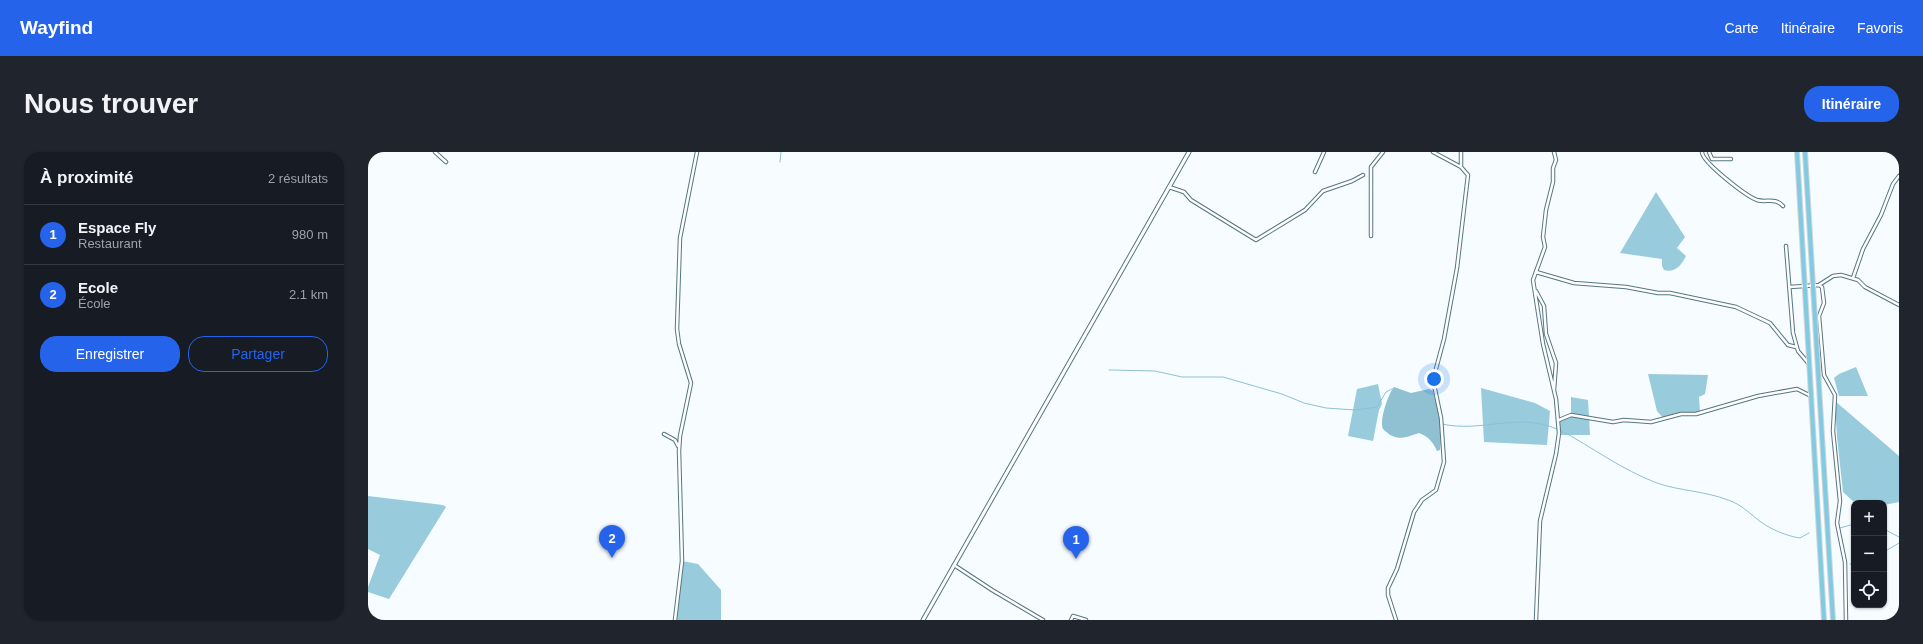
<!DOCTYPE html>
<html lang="fr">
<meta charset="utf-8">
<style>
body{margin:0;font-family:Helvetica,sans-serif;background:#20242c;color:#f1f3f6}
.controls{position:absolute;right:12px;bottom:12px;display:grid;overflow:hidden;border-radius:8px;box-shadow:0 1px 3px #0004}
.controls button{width:36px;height:36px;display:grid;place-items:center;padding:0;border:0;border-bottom:1px solid #363941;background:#171b24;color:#f1f3f6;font:20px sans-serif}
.you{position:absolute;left:1066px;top:227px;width:14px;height:14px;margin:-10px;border:3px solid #fff;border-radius:50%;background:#1a73e8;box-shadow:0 0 0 6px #1a73e833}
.badge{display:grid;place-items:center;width:26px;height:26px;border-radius:50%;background:#2563eb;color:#fff;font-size:13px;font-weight:700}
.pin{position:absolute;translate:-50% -33px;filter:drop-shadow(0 1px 2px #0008)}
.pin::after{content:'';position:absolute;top:21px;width:14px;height:12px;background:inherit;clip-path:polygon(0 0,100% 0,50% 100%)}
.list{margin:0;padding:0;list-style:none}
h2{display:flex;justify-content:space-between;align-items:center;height:52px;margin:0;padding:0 16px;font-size:17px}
h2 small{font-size:13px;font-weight:400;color:#9ea1a6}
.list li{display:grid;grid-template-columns:26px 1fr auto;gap:12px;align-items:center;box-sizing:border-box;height:60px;padding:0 16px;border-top:1px solid #363941}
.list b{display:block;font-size:15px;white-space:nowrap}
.list p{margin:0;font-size:13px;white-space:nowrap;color:#9ea1a6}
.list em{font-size:13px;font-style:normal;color:#9ea1a6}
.actions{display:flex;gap:8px;padding:12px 16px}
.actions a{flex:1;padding:9px 0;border:1px solid #2563eb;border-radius:16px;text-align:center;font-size:14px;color:#2563eb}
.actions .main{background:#2563eb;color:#fff}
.icon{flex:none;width:22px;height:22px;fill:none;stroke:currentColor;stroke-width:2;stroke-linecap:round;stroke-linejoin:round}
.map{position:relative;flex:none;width:1531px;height:468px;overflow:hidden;border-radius:16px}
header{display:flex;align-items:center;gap:24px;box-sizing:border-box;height:56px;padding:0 20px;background:#2563eb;color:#fff}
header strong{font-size:19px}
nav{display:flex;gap:22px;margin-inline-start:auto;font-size:14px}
.intro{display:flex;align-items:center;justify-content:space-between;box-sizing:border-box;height:96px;padding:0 24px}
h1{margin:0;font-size:28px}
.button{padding:10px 18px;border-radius:16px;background:#2563eb;color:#fff;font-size:14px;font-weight:700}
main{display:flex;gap:24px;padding:0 24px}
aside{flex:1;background:#171b24;border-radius:16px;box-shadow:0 1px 3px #0004}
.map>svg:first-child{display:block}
</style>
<header>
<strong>Wayfind</strong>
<nav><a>Carte</a><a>Itinéraire</a><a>Favoris</a></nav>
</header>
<div class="intro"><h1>Nous trouver</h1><a class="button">Itinéraire</a></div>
<main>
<aside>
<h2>À proximité<small>2 résultats</small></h2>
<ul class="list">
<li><span class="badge">1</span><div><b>Espace Fly</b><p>Restaurant</p></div><em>980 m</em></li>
<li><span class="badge">2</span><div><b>Ecole</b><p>École</p></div><em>2.1 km</em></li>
</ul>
<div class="actions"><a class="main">Enregistrer</a><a>Partager</a></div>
</aside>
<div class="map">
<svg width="1531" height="468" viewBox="0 0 1531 468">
<rect width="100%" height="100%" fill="#f6fcff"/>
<!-- forest -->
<path fill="#98cbdc" d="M 1288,40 L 1317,85 L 1309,96 L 1318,104 C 1313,114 1307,121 1296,118 L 1294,114 L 1294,107 L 1252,101 Z
M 1488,215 L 1500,244 L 1471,244 L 1466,226 L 1471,222 Z
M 1280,222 L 1340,223 L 1337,242 L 1331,245 L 1332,261 L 1313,262 L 1296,267 L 1289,259 Z
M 1010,232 L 1014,252 L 1011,258 L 1005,289 L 980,284 L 989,237 Z
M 1113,236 L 1167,251 L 1182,259 L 1179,293 L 1116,290 Z
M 1203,245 L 1220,248 L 1222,283 L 1191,283 L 1190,268 L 1203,263 Z
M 1467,249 L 1531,304 L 1531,350 L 1516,353 L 1516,351 L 1487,351 L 1475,340 L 1469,285 Z
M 0,344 L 75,353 L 78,355 L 21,447 L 0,440 L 0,435 L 12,403 L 0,397 Z
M 314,409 L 330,412 L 353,438 L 353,468 L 307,468 Z"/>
<!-- water -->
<path fill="#8fc1d3" d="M 1026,235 L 1043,241 L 1061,237 L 1065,239 C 1070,259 1075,278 1072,298 L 1069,299 C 1065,290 1061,285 1051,281 C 1036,286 1028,290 1015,277 C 1011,269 1020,242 1026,235 Z"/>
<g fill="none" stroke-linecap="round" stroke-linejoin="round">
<!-- stream -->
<path stroke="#8fc1d3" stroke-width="1" d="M 412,10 L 413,0
M 741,218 L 787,219 L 814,225 L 855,225 L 914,242 L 936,251 L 958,256 L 987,258 L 1009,255 L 1018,240 L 1024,237
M 1074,272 C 1113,281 1151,260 1189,277
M 1192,278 C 1224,295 1254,318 1289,331 C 1312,339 1337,339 1360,348 C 1373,352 1382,362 1393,370 C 1404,378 1419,384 1432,386 L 1441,381
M 1472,376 L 1486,372
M 1516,377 L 1531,385
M 1516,400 L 1531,391
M 1482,412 L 1486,410"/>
<defs>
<path id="minor" d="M 67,0 L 78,10
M 1334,0 C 1334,10 1378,44 1389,48 C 1398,51 1407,45 1415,54
M 1341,0 L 1344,7 L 1363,7
M 1093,15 L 1093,0
M 947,20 L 956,0
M 801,35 L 816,40 L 823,48 L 888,88 L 937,58 L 955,39 L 984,29 L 995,23
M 1003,84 L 1003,15 L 1015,0
M 1418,94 L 1425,181 L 1430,199 L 1441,212
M 1168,120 L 1206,131 L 1258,135 L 1290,141 L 1302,141 L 1368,155 L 1402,171 L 1420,193 L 1428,195
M 1485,126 L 1495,97 L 1513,63 L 1525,32 L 1531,24
M 1451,133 L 1454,135 L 1456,151 L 1451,164 L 1456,223 L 1467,243 L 1465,279 L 1472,349 L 1469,371 L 1477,410 L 1478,468
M 1422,135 L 1451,133 L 1465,124 L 1473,123 L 1490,128 L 1497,135 L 1531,153
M 1168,139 L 1176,154 L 1178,182 L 1188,211 L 1186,238
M 1191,268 L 1203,263 L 1245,270 L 1256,268 L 1283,270 L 1313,262 L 1328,262 L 1390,244 L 1429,237 L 1443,244
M 296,282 L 307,288 L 310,294
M 311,299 L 312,284 L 323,231 L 311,192 L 309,177 L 312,86 L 329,0
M 586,413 L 624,438 L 675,468
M 307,468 L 314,409 L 311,299
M 703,468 L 705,464 L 718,468
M 1028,468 L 1020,443 L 1020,436 L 1029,417 L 1046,360 L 1054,348 L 1068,338 L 1076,310 L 1073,266 L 1065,228 L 1076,187 L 1089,116 L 1100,23 L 1093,15 L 1065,0
M 1168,468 L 1172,369 L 1188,302 L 1191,281 L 1188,247 L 1175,192 L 1165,128 L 1177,95 L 1175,85 L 1178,58 L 1185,30 L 1185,16 L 1188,8 L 1186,0"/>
<path id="tertiary" d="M 555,468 L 821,0"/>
<path id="trunk" d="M 1429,0 L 1456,468
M 1437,0 L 1465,468"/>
</defs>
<!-- minor casing -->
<use href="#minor" stroke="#577680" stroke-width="4.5"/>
<!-- tertiary casing -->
<use href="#tertiary" stroke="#577680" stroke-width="5"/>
<!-- trunk casing -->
<use href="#trunk" stroke="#d3d5d6" stroke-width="6"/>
<!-- minor -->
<use href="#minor" stroke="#fff" stroke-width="2.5"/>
<!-- tertiary -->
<use href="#tertiary" stroke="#fff" stroke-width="3"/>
<!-- trunk -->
<use href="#trunk" stroke="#80cae2" stroke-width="4"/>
</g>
</svg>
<div class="controls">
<button>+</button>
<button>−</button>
<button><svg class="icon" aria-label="locate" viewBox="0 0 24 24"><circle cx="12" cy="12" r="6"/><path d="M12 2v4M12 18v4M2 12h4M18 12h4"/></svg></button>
</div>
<div class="you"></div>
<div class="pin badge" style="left:708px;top:407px">1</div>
<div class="pin badge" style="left:244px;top:406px">2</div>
</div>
</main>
